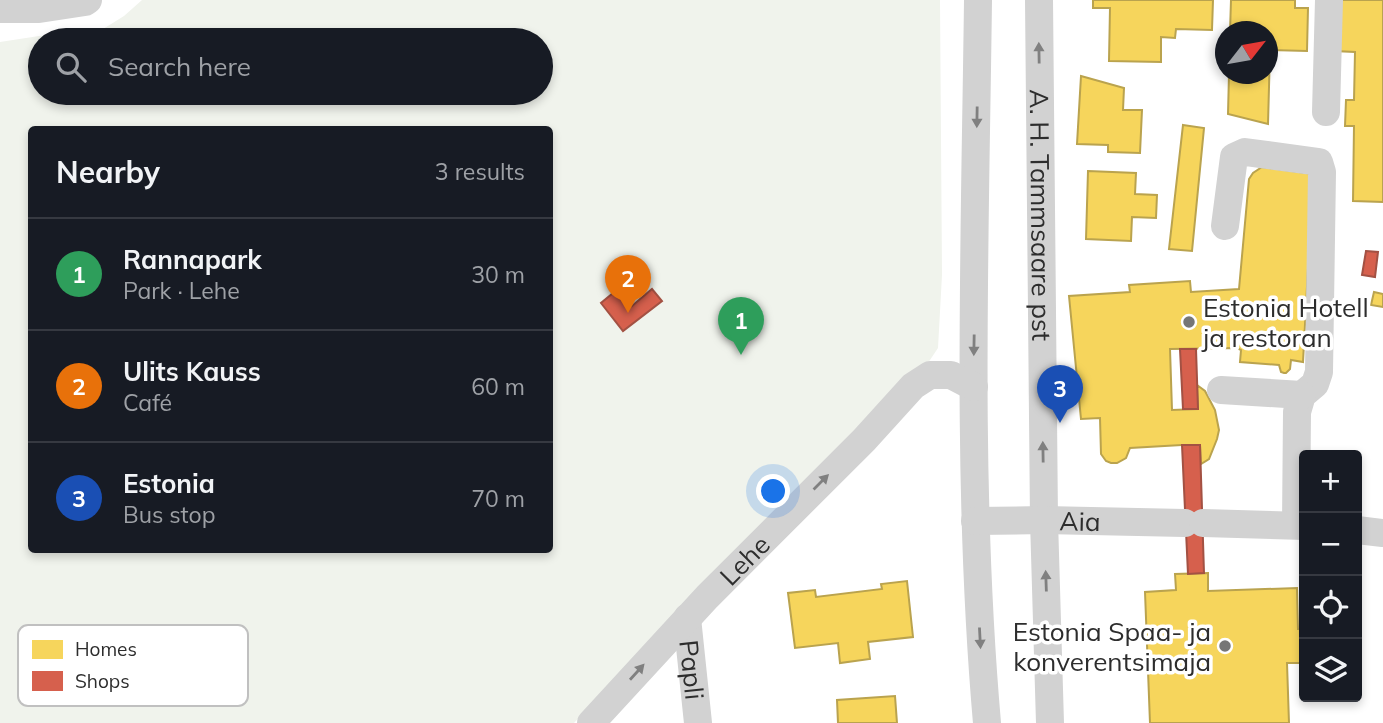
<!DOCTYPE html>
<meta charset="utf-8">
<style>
body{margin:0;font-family:Mulish,sans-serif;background:#20242c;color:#f1f3f6}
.controls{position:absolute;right:21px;bottom:21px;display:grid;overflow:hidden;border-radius:7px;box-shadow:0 4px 10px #0003}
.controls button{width:63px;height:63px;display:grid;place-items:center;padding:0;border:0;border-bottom:2px solid #363941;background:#171b24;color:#f1f3f6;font:35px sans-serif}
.compass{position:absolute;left:1215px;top:21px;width:63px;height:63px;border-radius:50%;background:#171b24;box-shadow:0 4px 10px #0003;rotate:59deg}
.you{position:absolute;left:774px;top:492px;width:24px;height:24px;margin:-18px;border:5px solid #fff;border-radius:50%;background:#1a73e8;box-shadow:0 0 0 10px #1a73e833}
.badge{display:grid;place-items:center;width:46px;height:46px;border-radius:50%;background:#7c3aed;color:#fff;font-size:23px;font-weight:700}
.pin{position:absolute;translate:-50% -58px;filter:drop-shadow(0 2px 4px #0008)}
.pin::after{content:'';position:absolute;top:37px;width:24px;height:21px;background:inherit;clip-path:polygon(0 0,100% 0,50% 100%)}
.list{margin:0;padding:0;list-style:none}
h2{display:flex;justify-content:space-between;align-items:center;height:91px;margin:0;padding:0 28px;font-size:30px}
h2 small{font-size:23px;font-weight:400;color:#9ea1a6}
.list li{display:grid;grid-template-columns:46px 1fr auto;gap:21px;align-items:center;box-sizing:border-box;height:112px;padding:0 28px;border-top:2px solid #363941}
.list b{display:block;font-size:26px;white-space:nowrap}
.list p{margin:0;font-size:23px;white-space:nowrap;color:#9ea1a6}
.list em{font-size:23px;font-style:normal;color:#9ea1a6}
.icon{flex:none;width:38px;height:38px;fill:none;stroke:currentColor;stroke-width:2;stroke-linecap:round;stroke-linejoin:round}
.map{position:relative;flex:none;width:1383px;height:723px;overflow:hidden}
.search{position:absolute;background:#171b24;box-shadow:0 4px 10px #0003;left:28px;top:28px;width:525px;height:77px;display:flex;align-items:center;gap:18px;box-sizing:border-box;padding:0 24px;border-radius:38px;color:#9ea1a6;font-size:26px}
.panel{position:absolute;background:#171b24;box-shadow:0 4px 10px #0003;left:28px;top:126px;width:525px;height:427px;border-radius:7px}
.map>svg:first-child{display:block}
</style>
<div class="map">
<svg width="1383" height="723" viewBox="0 0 1383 723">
<rect width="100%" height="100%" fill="#fff"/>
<!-- green -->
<path fill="#f0f3ec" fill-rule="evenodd" d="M 142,0 L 940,0 L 942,275 L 938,348 L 928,363 L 640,653 L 574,723 L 0,723 L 0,42 L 39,36 L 86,33 L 103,29 L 124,16 ZM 40,40 L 541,40 L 541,93 L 40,93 ZM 32,130 L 550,130 L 550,550 L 32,550 Z"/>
<!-- homes -->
<path fill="#f6d55c" stroke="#baa34e" stroke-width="2" d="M 1093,0 L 1213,0 L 1212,30 L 1176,29 L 1175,38 L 1161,37 L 1161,62 L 1109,61 L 1110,8 L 1093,8 Z
M 1231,0 L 1295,0 L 1295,8 L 1308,8 L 1307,51 L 1270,50 L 1268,124 L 1228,114 L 1229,74 L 1268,74 L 1268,32 L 1230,32 Z
M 1335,0 L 1383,0 L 1383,202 L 1353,201 L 1354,126 L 1345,126 L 1346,100 L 1354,100 L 1355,52 L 1334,51 Z
M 1081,76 L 1124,88 L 1123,110 L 1142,110 L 1140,153 L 1108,152 L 1108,145 L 1077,144 Z
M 1183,125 L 1204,128 L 1192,251 L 1169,249 Z
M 1262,167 L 1313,174 L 1303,362 L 1291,360 L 1290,369 L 1286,373 L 1284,373 L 1281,372 L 1279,365 L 1240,362 L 1241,350 L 1237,348 L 1170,349 L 1172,410 L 1198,409 L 1197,385 L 1205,391 L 1215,410 L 1219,430 L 1217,439 L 1209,459 L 1201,464 L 1200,445 L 1182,445 L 1130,448 L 1126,458 L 1117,463 L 1111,463 L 1106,461 L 1101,454 L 1100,418 L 1081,419 L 1069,296 L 1130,292 L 1129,285 L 1190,281 L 1191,292 L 1239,289 L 1249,179 L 1253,173 Z
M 1088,171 L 1136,173 L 1135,194 L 1157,195 L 1156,218 L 1132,217 L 1131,241 L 1086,239 Z
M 1374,292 L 1383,294 L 1383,307 L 1371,305 Z
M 1208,573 L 1208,591 L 1297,588 L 1298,629 L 1304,629 L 1304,663 L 1287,663 L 1289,723 L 1150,723 L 1145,592 L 1176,590 L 1175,574 Z
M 907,581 L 913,637 L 868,642 L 870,659 L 840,663 L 838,643 L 795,648 L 788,593 L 815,590 L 816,597 L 882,589 L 881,584 Z
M 895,696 L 897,723 L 838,723 L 837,700 Z"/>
<!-- shops -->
<path fill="#d6604d" stroke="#a35143" stroke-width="2" d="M 1366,251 L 1378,252 L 1375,277 L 1362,275 Z
M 618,289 L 632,306 L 652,289 L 662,301 L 623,331 L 601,303 Z
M 1180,349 L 1196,349 L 1198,409 L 1183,409 Z
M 1182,445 L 1200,445 L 1204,573 L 1188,574 Z"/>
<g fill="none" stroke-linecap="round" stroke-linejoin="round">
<!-- minor -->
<g stroke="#d2d2d2" stroke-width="28">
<path d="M 978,0 C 975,241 966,483 987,723"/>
<path id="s1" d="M 1039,0 L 1044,520 L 1050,723"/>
<path d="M 0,9 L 39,9 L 85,2 L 88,0"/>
<path d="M 1326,112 L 1329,0"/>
<path d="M 1225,226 L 1234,157 L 1245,152 L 1319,162 L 1322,172 L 1319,372 L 1315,384 L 1302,395 L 1297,412 L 1296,525"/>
<path d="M 1221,390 L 1302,395"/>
<path id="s2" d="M 975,521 L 1044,520 L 1185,523"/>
<path d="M 1203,523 L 1304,526"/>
<path d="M 1357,530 L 1383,533"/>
<path id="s3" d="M 687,618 L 698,723"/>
<path id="s4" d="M 591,723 L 707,597 L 864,440 L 913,386 L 930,375 L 951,375 L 974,387"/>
</g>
</g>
<!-- one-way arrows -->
<defs><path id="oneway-solid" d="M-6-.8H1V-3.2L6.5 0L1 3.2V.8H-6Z" transform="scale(1.75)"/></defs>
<g fill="#808080">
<use href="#oneway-solid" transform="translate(1039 53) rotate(-91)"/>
<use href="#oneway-solid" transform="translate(977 117) rotate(91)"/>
<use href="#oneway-solid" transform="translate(974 345) rotate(91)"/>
<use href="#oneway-solid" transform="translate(1043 452) rotate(-91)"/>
<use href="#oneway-solid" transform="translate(821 482) rotate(-45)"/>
<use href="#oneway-solid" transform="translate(1046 581) rotate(-92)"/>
<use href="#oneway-solid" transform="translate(980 638) rotate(87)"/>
<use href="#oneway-solid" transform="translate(637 672) rotate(-48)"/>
</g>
<!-- markers -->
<g fill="#767676" stroke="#fff" stroke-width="2.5">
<circle cx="1189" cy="322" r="7"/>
<circle cx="1225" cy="646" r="7"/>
</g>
<g text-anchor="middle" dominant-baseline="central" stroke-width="7" stroke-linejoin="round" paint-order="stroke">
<!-- street labels -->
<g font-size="26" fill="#2d2d2d" stroke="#fff">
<text stroke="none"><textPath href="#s1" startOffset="215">A. H. Tammsaare pst</textPath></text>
<text stroke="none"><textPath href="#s2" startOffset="105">Aia</textPath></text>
<text stroke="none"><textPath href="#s4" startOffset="224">Lehe</textPath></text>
<text stroke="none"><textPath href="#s3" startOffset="52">Papli</textPath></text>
</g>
<!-- poi labels -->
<g font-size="26" fill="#2d2d2d" stroke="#fff" text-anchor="start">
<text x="1203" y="307">Estonia Hotell<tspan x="1203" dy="30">ja restoran</tspan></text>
<text x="1211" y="631" text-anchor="end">Estonia Spaa- ja<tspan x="1211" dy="30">konverentsimaja</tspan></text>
</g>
</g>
<!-- legend -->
<rect x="18" y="625" width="230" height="81" rx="10" fill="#fff" stroke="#c0c0c0" stroke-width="2"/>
<rect x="32" y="640" width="31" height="19" fill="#f6d55c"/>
<rect x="32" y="671" width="31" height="20" fill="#d6604d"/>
<g font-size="19" fill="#2d2d2d">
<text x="75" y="656">Homes</text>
<text x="75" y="688">Shops</text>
</g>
</svg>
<div class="controls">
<button>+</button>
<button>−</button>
<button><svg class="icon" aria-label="locate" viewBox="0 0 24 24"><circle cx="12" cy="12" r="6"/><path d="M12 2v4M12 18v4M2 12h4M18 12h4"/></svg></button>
<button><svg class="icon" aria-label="layers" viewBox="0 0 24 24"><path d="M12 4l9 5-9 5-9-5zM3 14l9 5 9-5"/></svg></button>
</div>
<svg class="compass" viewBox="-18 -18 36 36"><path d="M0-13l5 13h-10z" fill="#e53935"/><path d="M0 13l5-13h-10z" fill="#9ea1a6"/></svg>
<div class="you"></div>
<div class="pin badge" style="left:741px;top:355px;background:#2e9e5b">1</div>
<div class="pin badge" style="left:628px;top:313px;background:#e8710a">2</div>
<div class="pin badge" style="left:1060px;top:423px;background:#1a4fb4">3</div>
<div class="search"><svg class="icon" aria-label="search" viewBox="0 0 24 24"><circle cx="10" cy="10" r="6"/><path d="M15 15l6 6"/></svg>Search here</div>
<section class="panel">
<h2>Nearby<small>3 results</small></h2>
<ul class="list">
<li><span class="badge" style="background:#2e9e5b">1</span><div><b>Rannapark</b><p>Park · Lehe</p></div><em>30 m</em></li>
<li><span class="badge" style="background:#e8710a">2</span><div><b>Ulits Kauss</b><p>Café</p></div><em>60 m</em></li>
<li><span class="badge" style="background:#1a4fb4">3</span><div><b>Estonia</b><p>Bus stop</p></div><em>70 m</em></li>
</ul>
</section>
</div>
